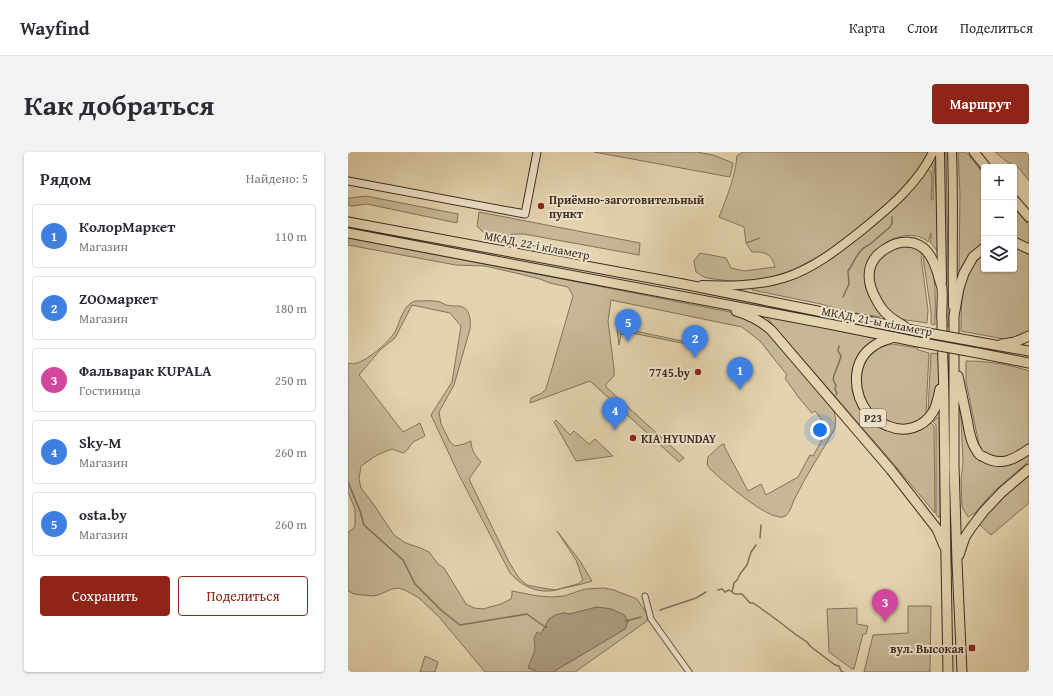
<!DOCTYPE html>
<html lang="ru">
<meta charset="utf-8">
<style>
body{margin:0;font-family:"Gentium Book Plus",serif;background:#f2f2f3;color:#2b2b33}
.controls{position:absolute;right:12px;top:12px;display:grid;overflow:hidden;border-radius:4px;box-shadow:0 1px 3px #0004}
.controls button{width:36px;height:36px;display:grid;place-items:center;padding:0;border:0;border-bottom:1px solid #e1e1e2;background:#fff;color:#2b2b33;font:20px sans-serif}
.you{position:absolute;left:472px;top:278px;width:14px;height:14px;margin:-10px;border:3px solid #fff;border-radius:50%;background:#1a73e8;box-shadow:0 0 0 6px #1a73e833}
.badge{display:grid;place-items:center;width:26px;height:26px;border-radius:50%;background:#8f2418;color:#fff;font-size:13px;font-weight:700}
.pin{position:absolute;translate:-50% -33px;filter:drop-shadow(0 1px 2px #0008)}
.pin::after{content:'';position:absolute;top:21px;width:14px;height:12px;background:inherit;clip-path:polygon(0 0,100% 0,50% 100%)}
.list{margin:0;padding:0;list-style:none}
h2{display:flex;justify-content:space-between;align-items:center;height:52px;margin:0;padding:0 16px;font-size:17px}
h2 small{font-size:13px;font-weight:400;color:#7c7c81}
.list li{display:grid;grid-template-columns:26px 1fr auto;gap:12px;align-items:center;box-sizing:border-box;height:64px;margin:0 8px 8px;padding:0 8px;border:1px solid #e1e1e2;border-radius:4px}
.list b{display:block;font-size:15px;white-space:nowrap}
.list p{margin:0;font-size:13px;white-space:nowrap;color:#7c7c81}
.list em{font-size:13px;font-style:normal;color:#7c7c81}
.actions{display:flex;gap:8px;padding:12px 16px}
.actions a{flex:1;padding:9px 0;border:1px solid #8f2418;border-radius:4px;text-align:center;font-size:14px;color:#8f2418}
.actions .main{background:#8f2418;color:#fff}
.icon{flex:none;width:22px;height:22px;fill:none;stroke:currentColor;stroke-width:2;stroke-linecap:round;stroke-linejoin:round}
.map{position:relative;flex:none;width:681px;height:520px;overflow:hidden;border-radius:4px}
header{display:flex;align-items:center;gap:24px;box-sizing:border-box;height:56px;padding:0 20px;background:#fff;border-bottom:1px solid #e1e1e2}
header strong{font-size:19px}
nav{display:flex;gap:22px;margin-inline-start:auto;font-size:14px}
.intro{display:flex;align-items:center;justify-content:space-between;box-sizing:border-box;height:96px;padding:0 24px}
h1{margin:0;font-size:28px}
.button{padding:10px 18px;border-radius:4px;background:#8f2418;color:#fff;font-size:14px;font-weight:700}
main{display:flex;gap:24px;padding:0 24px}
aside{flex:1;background:#fff;border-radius:4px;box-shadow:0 1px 3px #0004}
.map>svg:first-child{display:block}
</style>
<header>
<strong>Wayfind</strong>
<nav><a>Карта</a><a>Слои</a><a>Поделиться</a></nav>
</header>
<div class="intro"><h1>Как добраться</h1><a class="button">Маршрут</a></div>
<main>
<aside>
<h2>Рядом<small>Найдено: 5</small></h2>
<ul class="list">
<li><span class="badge" style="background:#3f7fe0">1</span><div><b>КолорМаркет</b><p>Магазин</p></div><em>110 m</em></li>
<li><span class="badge" style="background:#3f7fe0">2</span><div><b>ZOOмаркет</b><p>Магазин</p></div><em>180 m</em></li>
<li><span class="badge" style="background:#d1479c">3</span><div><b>Фальварак KUPALA</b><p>Гостиница</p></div><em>250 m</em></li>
<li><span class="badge" style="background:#3f7fe0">4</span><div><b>Sky-M</b><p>Магазин</p></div><em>260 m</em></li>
<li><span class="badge" style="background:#3f7fe0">5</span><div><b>osta.by</b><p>Магазин</p></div><em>260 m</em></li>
</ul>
<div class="actions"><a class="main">Сохранить</a><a>Поделиться</a></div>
</aside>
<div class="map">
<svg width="681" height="520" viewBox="0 0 681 520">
<rect width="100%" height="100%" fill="#e3d3ae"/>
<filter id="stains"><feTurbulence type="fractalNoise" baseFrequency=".005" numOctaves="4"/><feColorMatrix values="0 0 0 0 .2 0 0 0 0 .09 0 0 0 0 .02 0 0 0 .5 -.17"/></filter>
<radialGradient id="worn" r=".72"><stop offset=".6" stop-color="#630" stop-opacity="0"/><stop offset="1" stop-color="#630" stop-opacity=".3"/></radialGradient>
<!-- green -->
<path fill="#c7b796" stroke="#82725c" d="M 246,0 L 349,0 L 365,3 L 385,11 L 382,25 Z
M 395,0 L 581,0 L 572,15 L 561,29 L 560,28 C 559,37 540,51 533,57 C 492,94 433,138 374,128 C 368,127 361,127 356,125 C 353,124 351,121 348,120 L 346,109 L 352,101 L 378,106 L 383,116 L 396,119 L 427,115 C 423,101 417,100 404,100 L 398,91 L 412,86 L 398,91 L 396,75 L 371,65 C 379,45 387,25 389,4 Z
M 596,0 L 598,0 L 601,175 L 599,174 Z
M 610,0 L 618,0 L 636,22 L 636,90 L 621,103 L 611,119 L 612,43 Z
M 647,0 L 681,0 L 681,29 L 671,16 L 658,9 Z
M 586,8 L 589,50 L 590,100 L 582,90 L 583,87 L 583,81 L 580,90 C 567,77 541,85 530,97 C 526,101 524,106 521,110 L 533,163 L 532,165 L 501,160 L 473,152 L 404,138 L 404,136 L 429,131 L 481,107 L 500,94 L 518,79 L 580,17 L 583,19 L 584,30 L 583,47 L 585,48 L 585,17 L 583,13 Z
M 18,44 L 110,62 L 109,71 L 19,52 L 4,54 L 0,53 L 0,46 L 3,46 Z
M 666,56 L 681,73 L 681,92 L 666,85 Z
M 131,60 L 292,91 L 291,103 L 176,82 L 165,82 L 157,85 L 136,81 L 129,74 Z
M 0,86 L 230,130 L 387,161 L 400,165 L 426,185 L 484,256 C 488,262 488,269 487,276 C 474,300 458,323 446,348 C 444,353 441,364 435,365 C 419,368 374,328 362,317 L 359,313 L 360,305 L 373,293 L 375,292 L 377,293 L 376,294 L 400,339 L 413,332 L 418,343 L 450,325 L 462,303 L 465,304 L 479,279 L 478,273 L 467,259 L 464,261 L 451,246 L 437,226 L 439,223 L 412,189 L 394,175 L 263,148 L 260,169 L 266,217 L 266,224 L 258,232 L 258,235 L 336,306 L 331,310 L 242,229 L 182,251 L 183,246 L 194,241 L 198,237 L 225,144 L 223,140 L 220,135 L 202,131 L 192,127 L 172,122 L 137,114 L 108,113 L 0,93 Z
M 666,93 L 681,100 L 681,180 L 661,188 L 613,179 C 613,148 613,123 636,101 L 636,117 L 666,117 Z
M 551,94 C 561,94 567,95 575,101 L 573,105 L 580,158 L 579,171 L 558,168 L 551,166 L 544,162 L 530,144 L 524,123 L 528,111 L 537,102 Z
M 577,103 C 590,116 587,154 587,173 L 583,172 L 583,160 L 575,105 Z
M 67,149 C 75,149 84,148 92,150 C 94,151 96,152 98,153 C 102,154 107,154 111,154 C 122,155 123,168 122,177 L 106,233 L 91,260 L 93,272 L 102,290 L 107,294 L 116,292 L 123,289 C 123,298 127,303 133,310 L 121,327 L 161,410 L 171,426 L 179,433 L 189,435 L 207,438 L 230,432 L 235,428 L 228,408 L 209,379 L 232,409 L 244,429 C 235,432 226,434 216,436 C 211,437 206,439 201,439 C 185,440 172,432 162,421 L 110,321 L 83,263 L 104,230 L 113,174 L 102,161 L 64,153 L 47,186 L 32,198 L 11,223 L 55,280 L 72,271 L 77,284 L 65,290 L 59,298 L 55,301 L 44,297 L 29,303 L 13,314 L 11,327 L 13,336 L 24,350 L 46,383 L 56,390 L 63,393 L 70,395 L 81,400 L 90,412 L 96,416 L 118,452 L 126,456 L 135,457 L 153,452 L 163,447 L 164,443 L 164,439 L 190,444 L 203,445 L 216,444 L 237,437 L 256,436 L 266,438 L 289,447 L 299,462 L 299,469 L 227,520 L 205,520 L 277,477 L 280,469 L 276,463 L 263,457 L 249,455 L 222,462 L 215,461 L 201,467 L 193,482 L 187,486 L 187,498 L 181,516 L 190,520 L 137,520 L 91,465 L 71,446 L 57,438 L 50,436 L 44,437 L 30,443 L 24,444 L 6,442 L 0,439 L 0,380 L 5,377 L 7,374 L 7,357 L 0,340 L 0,211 C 3,212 6,212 9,211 C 20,208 41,190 47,180 C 52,170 55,153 67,149 Z
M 418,165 L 428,165 L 525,186 L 526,188 L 505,225 L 528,272 L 574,276 L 583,271 L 586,274 L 587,361 L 539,304 Z
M 271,176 L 273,176 L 353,193 L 353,195 L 284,181 L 283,183 L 273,182 L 271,193 L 269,177 Z
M 545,192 L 569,196 L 570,198 L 581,201 L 578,260 L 579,264 C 575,268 571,269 565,271 C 558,274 552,273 545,271 C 540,270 534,267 531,265 C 508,248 505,204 536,194 C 539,193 542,193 545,192 Z
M 583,201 L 590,202 L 591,236 L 586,255 L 580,260 Z
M 618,209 C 639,209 661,212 681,219 L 681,292 C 670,300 657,309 643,305 C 639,304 635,300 632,297 L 618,230 Z
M 612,246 L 624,292 L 655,313 C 666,314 672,307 681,301 L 681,309 L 643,342 L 627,361 L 620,365 L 614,355 L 613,328 L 615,310 Z
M 590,265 L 591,266 L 592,363 L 591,366 L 588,362 L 588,273 L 585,270 Z
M 208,268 L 222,283 L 226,279 L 241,292 L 247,287 L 265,304 L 228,309 L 206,270 Z
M 681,324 L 681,351 L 643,383 L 631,372 L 644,355 Z
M 560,454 L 583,454 L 582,520 L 516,520 L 525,483 L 560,481 Z
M 509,456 L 509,472 L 520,474 L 518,482 L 515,482 L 506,517 L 504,517 L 481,500 L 479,457 Z
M 77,504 L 90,510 L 87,520 L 72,520 Z"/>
<!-- water -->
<path fill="#aa9b7f" stroke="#7e6f5a" d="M 249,455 L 263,457 L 276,463 L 280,469 L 277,477 L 205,520 L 190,520 L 180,516 L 187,498 L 186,486 L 189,480 L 193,482 L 201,467 L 207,463 L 215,461 L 222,462 Z"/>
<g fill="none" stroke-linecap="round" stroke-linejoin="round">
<!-- stream -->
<path stroke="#7e6f5a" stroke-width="1.5" d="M 495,145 L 501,132 L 500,119 C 506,111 510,97 521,93 L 542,75 L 544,71 L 544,65
M 488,243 L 489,241 L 487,237 L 488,233 C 483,227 486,224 488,218 C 490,213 492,208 493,204 L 490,199 L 491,194
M 0,330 L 12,359 L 16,373 L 55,408 L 67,432 L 93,458 L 112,473 L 179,462 L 197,475 L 199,475
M 412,386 L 413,373
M 408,393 L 403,400 L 399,413 L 392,422 L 389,428 L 386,431 L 384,440 L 387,442 L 394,442 L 402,451 L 405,451 L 411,455 L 433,471 L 447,482 L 459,490 L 462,494 L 487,513 L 491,514 L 493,519 L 495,520
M 370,438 L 374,437 L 377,440 L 381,438 L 384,440
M 312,458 L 348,446 L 358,440
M 278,469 L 293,465"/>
<defs>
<path id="street" d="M 297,444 L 303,467 L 341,520"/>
<path id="secondary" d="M 0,29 L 177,62 L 189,0"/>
<path id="primary" d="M 592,0 L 594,129
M 604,0 C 606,51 604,102 605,154
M 354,133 C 381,134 409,134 436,126 C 465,117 490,97 514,78 C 541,56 570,32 585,0"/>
<path id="highway" d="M 626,0 L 638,15
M 666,48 L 681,65
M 0,70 L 335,132 L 569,179
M 0,81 L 486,173 L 570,190
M 666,90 L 681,97
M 388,159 C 401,163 413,169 423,178 L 543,318 L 589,377 L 596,394
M 556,174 C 542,166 534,160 527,145 C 517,126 519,107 539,96 C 545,92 551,90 559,90 C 578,91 585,106 590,122 C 591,127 593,132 594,136 C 595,147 593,159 594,170 C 594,198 596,226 596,254 C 597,343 598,431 600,520
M 547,185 C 540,187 533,189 527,193 C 503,208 504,240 520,261 C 525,267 532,271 540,274 C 557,281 575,276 585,260 C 589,253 590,245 592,237
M 630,190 L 681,199
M 654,192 L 667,190 L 681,184
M 630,201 L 681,211
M 610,224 C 613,238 616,253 619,267 C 621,277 622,290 629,299 C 630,302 633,304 636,305 C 653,315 667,307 681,297
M 611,403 L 617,385 L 623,376 L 636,359 L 654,340 L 681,317
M 614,520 L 609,410 L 606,314 L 606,164 L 611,136 L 616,121 L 625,105 L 636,96"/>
</defs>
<!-- street casing -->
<use href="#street" stroke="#665646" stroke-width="7"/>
<!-- secondary casing -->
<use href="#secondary" stroke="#3c2d23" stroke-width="9"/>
<!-- primary casing -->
<use href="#primary" stroke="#3c2d23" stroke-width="10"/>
<!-- highway casing -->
<use href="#highway" stroke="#3c2d23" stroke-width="11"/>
<!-- street -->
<use href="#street" stroke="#ede2ca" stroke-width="5"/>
<!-- secondary -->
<use href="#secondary" stroke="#ede2ca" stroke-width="7"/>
<!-- primary -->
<use href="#primary" stroke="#e3d3ae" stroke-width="8"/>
<!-- highway -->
<use href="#highway" stroke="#e3d3ae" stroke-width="9"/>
<defs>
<path id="highway-bridge" d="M 569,179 L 630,190
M 570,190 L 630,201"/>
</defs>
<!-- highway-bridge casing -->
<use href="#highway-bridge" stroke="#3c2d23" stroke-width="11" stroke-linecap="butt"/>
<!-- highway-bridge -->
<use href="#highway-bridge" stroke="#e3d3ae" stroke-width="9"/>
</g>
<!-- markers -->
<g fill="#8f2418" stroke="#ede2ca" stroke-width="1.5">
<circle cx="193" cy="54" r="4"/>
<circle cx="350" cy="220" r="4"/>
<circle cx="285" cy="286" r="4"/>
<rect x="620" y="492" width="8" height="8" rx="2"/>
</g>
<g text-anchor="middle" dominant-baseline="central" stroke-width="4" stroke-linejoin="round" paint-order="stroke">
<!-- shield labels -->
<rect fill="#ede2ca" stroke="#716355" stroke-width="1" x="512" y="257" width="26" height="18" rx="3"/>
<g font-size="11" font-weight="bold" fill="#3c2d23">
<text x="525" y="266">Р23</text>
</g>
<!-- poi labels -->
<g font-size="12" font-weight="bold" fill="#3c2d23" stroke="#ede2ca" text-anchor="start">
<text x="201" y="47">Приёмно-заготовительный<tspan x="201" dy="14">пункт</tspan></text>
<text x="342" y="220" text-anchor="end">7745.by</text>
<text x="293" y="286">KIA HYUNDAY</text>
<text x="616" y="496" text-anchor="end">вул. Высокая</text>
</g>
<!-- street labels -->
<g font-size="12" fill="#3c2d23" stroke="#ede2ca">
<text transform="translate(189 93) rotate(11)">МКАД, 22-і кіламетр</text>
<text transform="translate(529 169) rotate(11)">МКАД, 21-ы кіламетр</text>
</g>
</g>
<rect width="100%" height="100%" filter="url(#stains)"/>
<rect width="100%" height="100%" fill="url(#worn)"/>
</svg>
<div class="controls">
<button>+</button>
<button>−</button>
<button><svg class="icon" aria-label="layers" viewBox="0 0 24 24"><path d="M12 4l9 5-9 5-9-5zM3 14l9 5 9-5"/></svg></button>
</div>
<div class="you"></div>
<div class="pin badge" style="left:392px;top:238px;background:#3f7fe0">1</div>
<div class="pin badge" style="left:347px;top:206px;background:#3f7fe0">2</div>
<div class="pin badge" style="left:537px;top:470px;background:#d1479c">3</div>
<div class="pin badge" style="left:267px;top:278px;background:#3f7fe0">4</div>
<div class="pin badge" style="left:280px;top:190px;background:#3f7fe0">5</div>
</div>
</main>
